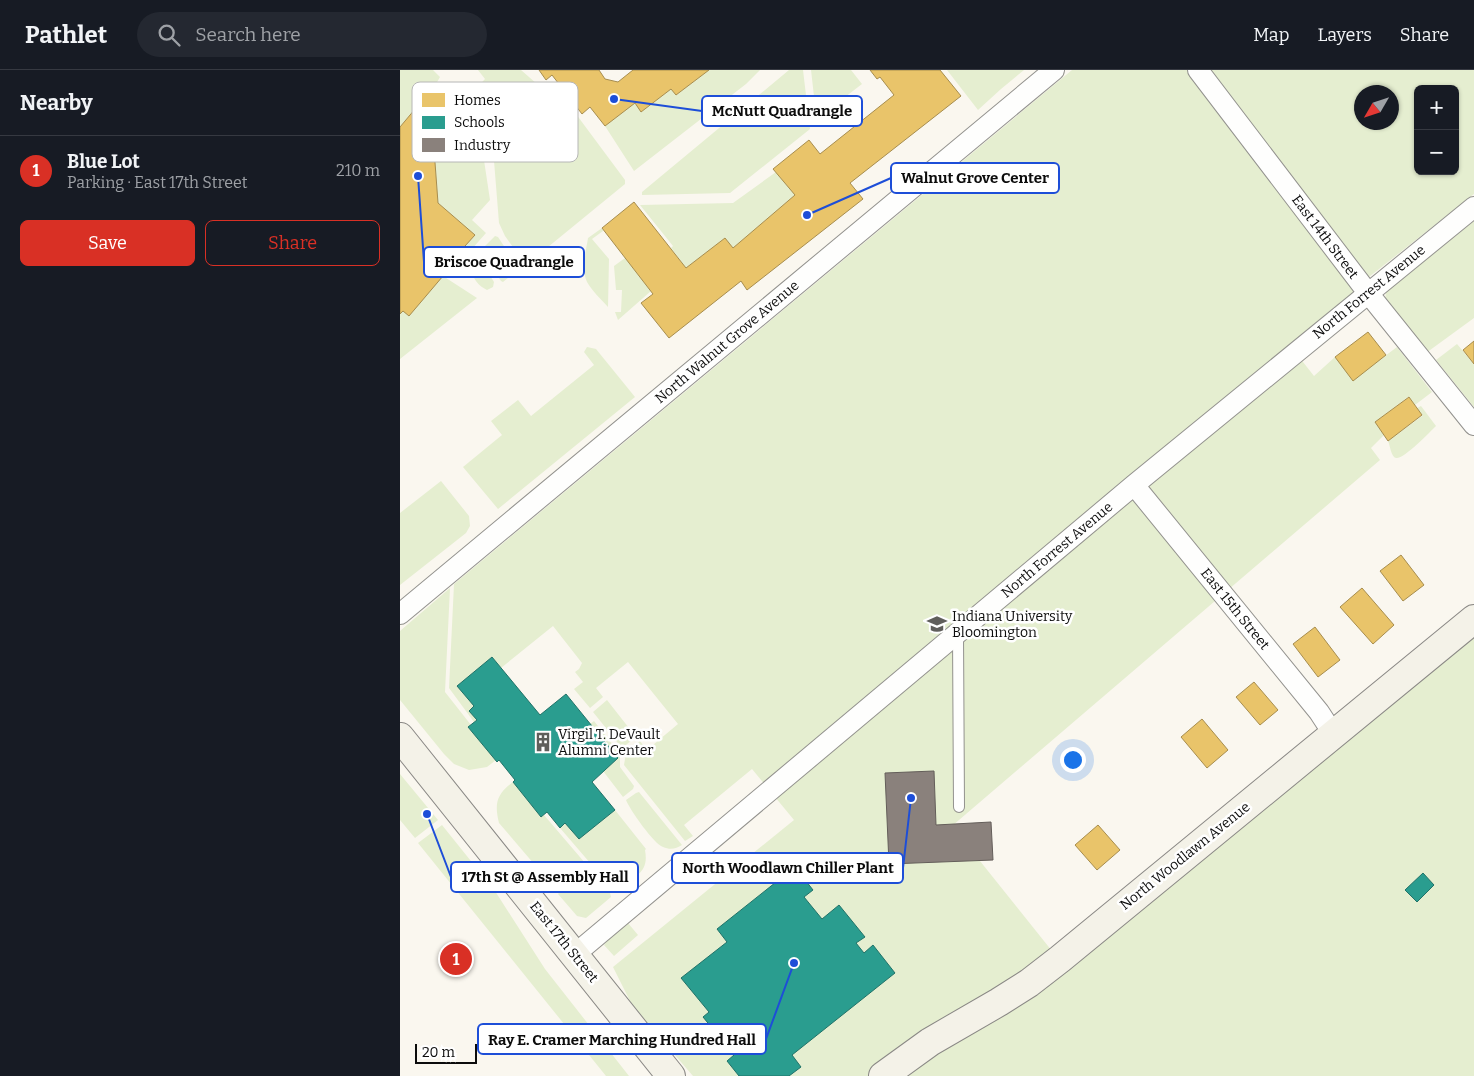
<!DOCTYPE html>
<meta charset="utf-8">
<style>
body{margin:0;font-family:Bitter,serif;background:#242831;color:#f1f3f6}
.controls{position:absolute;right:15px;top:15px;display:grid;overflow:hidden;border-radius:8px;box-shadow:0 1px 4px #0004}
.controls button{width:45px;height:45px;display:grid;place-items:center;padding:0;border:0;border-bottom:1px solid #363941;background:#171b24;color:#f1f3f6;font:25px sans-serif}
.compass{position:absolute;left:954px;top:15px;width:45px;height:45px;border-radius:50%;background:#171b24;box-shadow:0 1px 4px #0004;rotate:231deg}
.scale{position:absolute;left:15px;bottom:12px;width:62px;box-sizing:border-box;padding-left:5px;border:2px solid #0c0c0c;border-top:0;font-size:14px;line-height:18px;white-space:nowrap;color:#0c0c0c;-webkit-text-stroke:4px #fff;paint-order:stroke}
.you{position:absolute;left:672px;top:689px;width:18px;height:18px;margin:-12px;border:4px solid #fff;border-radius:50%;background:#1a73e8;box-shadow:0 0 0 8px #1a73e833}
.badge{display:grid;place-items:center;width:32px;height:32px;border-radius:50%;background:#d93025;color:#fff;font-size:16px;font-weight:700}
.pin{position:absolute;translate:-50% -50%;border:2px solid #fff;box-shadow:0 1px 5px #0006}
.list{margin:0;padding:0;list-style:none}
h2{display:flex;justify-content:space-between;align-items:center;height:65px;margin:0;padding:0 20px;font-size:21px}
h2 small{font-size:16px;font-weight:400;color:#9ea1a6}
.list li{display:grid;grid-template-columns:32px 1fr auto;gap:15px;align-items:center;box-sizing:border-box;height:70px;padding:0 20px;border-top:1px solid #363941}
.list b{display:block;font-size:19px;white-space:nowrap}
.list p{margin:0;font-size:16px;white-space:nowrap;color:#9ea1a6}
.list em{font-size:16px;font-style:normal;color:#9ea1a6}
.actions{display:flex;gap:10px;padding:15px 20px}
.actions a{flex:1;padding:11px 0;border:1px solid #d93025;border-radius:8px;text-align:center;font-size:18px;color:#d93025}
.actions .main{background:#d93025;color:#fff}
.icon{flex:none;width:28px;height:28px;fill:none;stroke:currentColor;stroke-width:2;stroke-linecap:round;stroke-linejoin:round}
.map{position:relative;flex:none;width:1074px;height:1006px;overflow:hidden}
header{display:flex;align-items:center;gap:30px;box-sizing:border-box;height:70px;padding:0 25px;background:#171b24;border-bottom:1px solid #363941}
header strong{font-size:24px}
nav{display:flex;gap:28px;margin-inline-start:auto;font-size:18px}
.search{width:350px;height:45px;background:#242831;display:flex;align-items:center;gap:12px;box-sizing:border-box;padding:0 18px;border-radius:28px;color:#9ea1a6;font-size:19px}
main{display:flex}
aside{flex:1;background:#171b24}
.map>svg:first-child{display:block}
</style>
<header>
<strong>Pathlet</strong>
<div class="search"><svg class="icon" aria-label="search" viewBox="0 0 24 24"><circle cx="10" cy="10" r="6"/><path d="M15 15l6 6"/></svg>Search here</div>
<nav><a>Map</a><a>Layers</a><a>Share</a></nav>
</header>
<main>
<aside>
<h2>Nearby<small></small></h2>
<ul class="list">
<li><span class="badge">1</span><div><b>Blue Lot</b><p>Parking · East 17th Street</p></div><em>210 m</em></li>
</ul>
<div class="actions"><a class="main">Save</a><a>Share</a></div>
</aside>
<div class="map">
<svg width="1074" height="1006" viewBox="0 0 1074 1006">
<rect width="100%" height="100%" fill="#faf7ef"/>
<!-- green -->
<path fill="#e5eed0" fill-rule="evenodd" d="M 0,0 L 33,0 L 40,7 L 36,14 L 0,57 Z
M 78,0 L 121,0 L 145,21 L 158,28 L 173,40 L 225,110 L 225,114 L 126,195 L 105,166 L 99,153 L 92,66 L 87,46 L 70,25 L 85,9 Z
M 309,0 L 360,0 L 346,14 L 234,101 L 205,56 L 235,33 L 241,42 L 271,19 L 276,25 Z
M 389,0 L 403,0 L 410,59 L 330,123 L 242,125 L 242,122 Z
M 411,0 L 451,0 L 462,14 L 419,47 L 416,44 Z
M 547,0 L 624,0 L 601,19 L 578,40 Z
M 672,0 L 1074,0 L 1074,124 L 955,218 L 955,222 L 892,278 L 914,306 L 935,287 L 953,310 L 997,277 L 1032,322 L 1015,335 L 1008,327 L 975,352 L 984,365 L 971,378 L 980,390 L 552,756 L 656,886 L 1074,543 L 1074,1006 L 293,1006 L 232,935 L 213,897 L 394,750 L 352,699 L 284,755 L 293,766 L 285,771 L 224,695 L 226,683 L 240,671 L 247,680 L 278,654 L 228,592 L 196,618 L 203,627 L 190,638 L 174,619 L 183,612 L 175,602 L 179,599 L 182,593 L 153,556 L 101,598 L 92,587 L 58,616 L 74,636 L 77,650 L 74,652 L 49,618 L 54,514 ZM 1018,19 L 1055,19 L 1055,101 L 1018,101 ZM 962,22 L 992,22 L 992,52 L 962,52 Z
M 66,41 L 79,57 L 90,130 L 72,150 L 86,163 L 71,180 L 65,176 L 75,165 L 38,133 L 34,79 Z
M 376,102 L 395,125 L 333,178 L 325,168 L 286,198 L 271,178 L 273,176 L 240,135 L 333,133 Z
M 1074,151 L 1074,248 L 1026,283 L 985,231 L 986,222 Z
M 202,158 L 203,161 L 192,169 L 209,189 L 208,237 C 201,229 192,221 187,212 C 181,200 186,181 188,168 Z
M 95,166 L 98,167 L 119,199 L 103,212 L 101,211 L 82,182 L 83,178 Z
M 79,188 L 94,212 L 93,217 L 87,220 C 74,214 66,199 79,188 Z
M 225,188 L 251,221 L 218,250 L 215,242 L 221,242 L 222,220 L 216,220 L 214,196 Z
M 43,206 L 77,228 L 0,289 L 0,244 Z
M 1057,274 L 1074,294 L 1074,337 L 1036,290 Z
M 187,277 L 196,279 L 235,327 L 98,439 L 63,397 L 102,365 L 91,351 L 118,330 L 131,346 L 194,295 L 184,282 Z
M 1021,336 L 1036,356 C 1030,362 1003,390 996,388 C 991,387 990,375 988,371 L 1022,346 L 1017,338 Z
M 41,411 L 69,446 L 70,456 L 66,463 L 0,515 L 0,443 Z
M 50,518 L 45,622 L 71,655 L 68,657 L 96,690 L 87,697 L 69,700 L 54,694 L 44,684 L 0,630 L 0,561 Z
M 207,630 L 236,667 L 222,678 L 193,642 Z
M 194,651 L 220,684 L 220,697 L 234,716 L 233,719 L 223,727 L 203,701 L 218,687 L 190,654 Z
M 0,704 L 38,750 L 15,768 L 0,750 Z
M 113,712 L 141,747 L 144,745 L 197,807 L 197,810 C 187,815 175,810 164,811 C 160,811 156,813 152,815 L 99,753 C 94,733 97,724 113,712 Z
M 239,722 L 282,775 C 276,779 270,780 263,777 C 254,774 230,740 226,730 L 236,723 Z
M 215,740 L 246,779 L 245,780 C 249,802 237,804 223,817 L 209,813 L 203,808 L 160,758 L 165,753 L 179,769 Z
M 42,755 L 95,821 L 145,899 L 229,1006 L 206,1006 L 18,773 Z
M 164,817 L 203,818 L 210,823 L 211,827 L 186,848 L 177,846 L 158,824 Z
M 228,853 L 238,865 L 214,886 L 204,875 L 211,866 Z"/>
<!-- homes -->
<path fill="#e9c46a" stroke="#a78d4e" d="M 139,0 L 199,0 L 205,9 L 218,12 L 233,0 L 309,0 L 276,25 L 271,19 L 241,42 L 235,33 L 205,56 L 190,37 L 182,44 L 152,5 L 146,10 Z
M 470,0 L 540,0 L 561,26 L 450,113 L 463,129 L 347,220 L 341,211 L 269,268 L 241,233 L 253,224 L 202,158 L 234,132 L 286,198 L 325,168 L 333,178 L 395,125 L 373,99 L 409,70 L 420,84 L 494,25 L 480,7 L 477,9 Z
M 36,14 L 44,22 L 52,16 L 60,24 L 54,31 L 66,41 L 34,79 L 38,133 L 75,165 L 65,176 L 75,183 L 68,192 L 60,186 L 9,246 L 3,241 L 0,244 L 0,57 Z
M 968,262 L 986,285 L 953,311 L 935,287 Z
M 1074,271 L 1074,294 L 1063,280 Z
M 1009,327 L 1022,345 L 988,371 L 975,352 Z
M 1001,485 L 1024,515 L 1003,531 L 980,501 Z
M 962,518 L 994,555 L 973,574 L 940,537 Z
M 915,557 L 940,590 L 918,607 L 893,574 Z
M 854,612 L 878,640 L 860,655 L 836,627 Z
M 802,649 L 828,680 L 807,698 L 781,667 Z
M 698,755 L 720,780 L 697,800 L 675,775 Z"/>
<!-- schools -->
<path fill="#2a9d8f" stroke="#217268" d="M 92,587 L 140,645 L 166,624 L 218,688 L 192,712 L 215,740 L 179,769 L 165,753 L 160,758 L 147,742 L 141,747 L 113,712 L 115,710 L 99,690 L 97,692 L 68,657 L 77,650 L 69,641 L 74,636 L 57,616 Z
M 395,797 L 413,820 L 404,827 L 422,849 L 439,835 L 465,867 L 456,873 L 464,883 L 473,875 L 495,903 L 392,985 L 401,997 L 389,1006 L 339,1006 L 327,991 L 334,985 L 303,947 L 309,942 L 281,908 L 327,872 L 317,859 Z
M 1023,803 L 1034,815 L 1017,832 L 1005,820 Z"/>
<!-- industry -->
<path fill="#8a817c" stroke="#645e5a" d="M 534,701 L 536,755 L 591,752 L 593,790 L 489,794 L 485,703 Z"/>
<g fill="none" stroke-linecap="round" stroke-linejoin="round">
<defs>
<path id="lane" d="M 558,564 L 559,737"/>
<path id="street" d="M 798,0 L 968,223 L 1074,355
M 734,415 L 919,642 L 934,665
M 0,544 L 654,0
M 174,885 L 734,415 L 1074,137"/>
<path id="secondary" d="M 0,667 L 271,1006
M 483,1006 L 530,972 L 599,932 L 629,913 L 660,889 L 1074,549"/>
</defs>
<!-- lane casing -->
<use href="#lane" stroke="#93928e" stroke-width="12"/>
<!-- street casing -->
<use href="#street" stroke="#93928e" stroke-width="22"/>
<!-- secondary casing -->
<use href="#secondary" stroke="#8a8885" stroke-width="30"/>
<!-- lane -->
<use href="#lane" stroke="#fefefd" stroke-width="10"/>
<!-- street -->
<use href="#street" stroke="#fefefd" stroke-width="20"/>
<!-- secondary -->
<use href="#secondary" stroke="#f4f2e8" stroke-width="28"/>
</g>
<!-- icons -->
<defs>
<symbol id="university-bare" viewBox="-9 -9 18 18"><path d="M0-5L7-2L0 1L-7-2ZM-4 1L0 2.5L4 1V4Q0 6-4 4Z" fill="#5f5e5b" stroke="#fff" stroke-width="2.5" paint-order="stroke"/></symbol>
<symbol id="building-bare" viewBox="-9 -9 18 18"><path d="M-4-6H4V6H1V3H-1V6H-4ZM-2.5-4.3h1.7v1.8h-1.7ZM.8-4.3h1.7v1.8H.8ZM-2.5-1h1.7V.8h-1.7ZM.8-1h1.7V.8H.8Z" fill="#5f5e5b" stroke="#fff" stroke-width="2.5" paint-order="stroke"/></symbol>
</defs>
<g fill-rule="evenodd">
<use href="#university-bare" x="523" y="540" width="28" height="28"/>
<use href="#building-bare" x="129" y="658" width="28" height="28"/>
</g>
<g text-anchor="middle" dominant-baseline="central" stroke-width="5" stroke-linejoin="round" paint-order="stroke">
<!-- street labels -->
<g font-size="14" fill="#0c0c0c" stroke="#fff">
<text transform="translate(925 167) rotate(53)">East 14th Street</text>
<text transform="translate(969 222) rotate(-39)">North Forrest Avenue</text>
<text transform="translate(327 272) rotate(-40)">North Walnut Grove Avenue</text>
<text transform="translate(657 480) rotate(-40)">North Forrest Avenue</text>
<text transform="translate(835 539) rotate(51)">East 15th Street</text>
<text transform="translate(785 786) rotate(-39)">North Woodlawn Avenue</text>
<text transform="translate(164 872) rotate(51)">East 17th Street</text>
</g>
<!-- poi labels -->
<g font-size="14" fill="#0c0c0c" stroke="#fff" text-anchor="start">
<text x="552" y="546">Indiana University<tspan x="552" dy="16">Bloomington</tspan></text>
<text x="158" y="664">Virgil T. DeVault<tspan x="158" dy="16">Alumni Center</tspan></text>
</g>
</g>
<!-- legend -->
<rect x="12" y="12" width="166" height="80" rx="8" fill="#fff" stroke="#b6b6b6" stroke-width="1"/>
<rect x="22" y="23" width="23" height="14" fill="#e9c46a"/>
<rect x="22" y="46" width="23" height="13" fill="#2a9d8f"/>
<rect x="22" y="68" width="23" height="14" fill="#8a817c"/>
<g font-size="14" fill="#0c0c0c">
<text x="54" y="35">Homes</text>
<text x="54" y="57">Schools</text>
<text x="54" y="80">Industry</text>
</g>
<!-- callouts -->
<path fill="none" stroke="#1d4ed8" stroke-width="2" d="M214 29L302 41M407 145L491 108M18 106L24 192M511 728L503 798M27 744L51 807M394 893L366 969"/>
<g fill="#1d4ed8" stroke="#fff" stroke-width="2">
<circle cx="214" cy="29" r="5"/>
<circle cx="407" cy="145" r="5"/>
<circle cx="18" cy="106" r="5"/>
<circle cx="511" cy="728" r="5"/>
<circle cx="27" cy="744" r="5"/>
<circle cx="394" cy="893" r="5"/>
</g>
<g fill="#fff" stroke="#1d4ed8" stroke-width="2">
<rect x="302" y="26" width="160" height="30" rx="5"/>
<rect x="491" y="93" width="168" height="30" rx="5"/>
<rect x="24" y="177" width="160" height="30" rx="5"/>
<rect x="272" y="783" width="231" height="30" rx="5"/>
<rect x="51" y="792" width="187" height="30" rx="5"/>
<rect x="78" y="954" width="288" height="30" rx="5"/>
</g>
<g font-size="15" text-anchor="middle" font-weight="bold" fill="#0c0c0c">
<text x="382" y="46">McNutt Quadrangle</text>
<text x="575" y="113">Walnut Grove Center</text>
<text x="104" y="197">Briscoe Quadrangle</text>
<text x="388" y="803">North Woodlawn Chiller Plant</text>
<text x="145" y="812">17th St @ Assembly Hall</text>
<text x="222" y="975">Ray E. Cramer Marching Hundred Hall</text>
</g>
</svg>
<div class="controls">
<button>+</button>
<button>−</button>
</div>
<svg class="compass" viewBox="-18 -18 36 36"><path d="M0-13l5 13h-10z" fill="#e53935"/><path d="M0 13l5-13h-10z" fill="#9ea1a6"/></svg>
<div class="scale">20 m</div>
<div class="you"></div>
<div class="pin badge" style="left:56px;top:889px">1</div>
</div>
</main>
